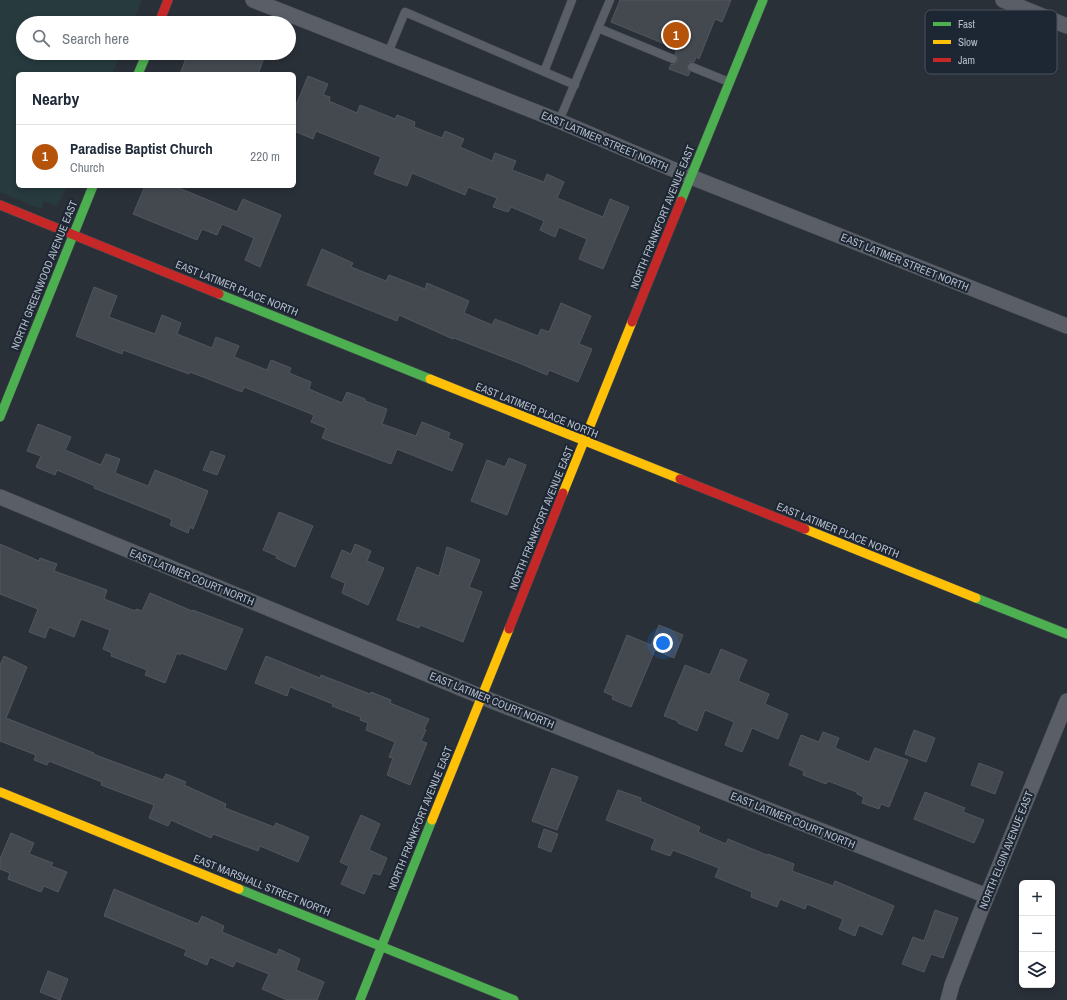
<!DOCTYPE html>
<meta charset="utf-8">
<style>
body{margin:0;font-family:"Archivo Narrow",sans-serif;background:#f6f6f7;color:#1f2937}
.controls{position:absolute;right:12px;bottom:12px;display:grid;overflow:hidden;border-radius:6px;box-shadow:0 2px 6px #0003}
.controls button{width:36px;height:36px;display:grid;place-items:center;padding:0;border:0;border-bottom:1px solid #e0e1e3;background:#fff;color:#1f2937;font:20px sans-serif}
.you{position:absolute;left:663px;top:643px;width:14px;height:14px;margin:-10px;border:3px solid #fff;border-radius:50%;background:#1a73e8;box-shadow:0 0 0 6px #1a73e833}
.badge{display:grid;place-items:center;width:26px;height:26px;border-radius:50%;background:#b45309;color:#fff;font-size:13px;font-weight:700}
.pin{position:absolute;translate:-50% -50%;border:2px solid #fff;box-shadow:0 1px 4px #0006}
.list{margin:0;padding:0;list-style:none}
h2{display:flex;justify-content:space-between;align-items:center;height:52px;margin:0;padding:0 16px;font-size:17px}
h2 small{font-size:13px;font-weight:400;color:#747a83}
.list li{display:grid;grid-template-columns:26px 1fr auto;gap:12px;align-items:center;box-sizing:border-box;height:64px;padding:0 16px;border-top:1px solid #e0e1e3}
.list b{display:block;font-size:15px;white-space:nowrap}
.list p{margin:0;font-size:13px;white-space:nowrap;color:#747a83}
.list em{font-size:13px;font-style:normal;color:#747a83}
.icon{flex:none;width:22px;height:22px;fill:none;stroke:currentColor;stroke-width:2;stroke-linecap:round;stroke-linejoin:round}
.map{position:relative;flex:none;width:1067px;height:1000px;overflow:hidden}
.search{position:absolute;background:#fff;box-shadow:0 2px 6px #0003;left:16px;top:16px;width:280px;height:44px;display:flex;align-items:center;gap:10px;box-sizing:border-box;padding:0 14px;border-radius:22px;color:#747a83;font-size:15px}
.panel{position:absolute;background:#fff;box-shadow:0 2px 6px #0003;left:16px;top:72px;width:280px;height:116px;border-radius:6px}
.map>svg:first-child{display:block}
</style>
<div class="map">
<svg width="1067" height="1000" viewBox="0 0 1067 1000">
<rect width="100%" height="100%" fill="#2a3038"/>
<!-- green -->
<path fill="#273a3e" d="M 0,0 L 142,0 L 133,23 L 23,23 L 23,53 L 121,53 L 112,74 L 18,74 L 18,186 L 67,186 L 61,199 L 56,206 L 44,201 L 41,209 L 0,192 Z"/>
<!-- building -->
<path fill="#444950" stroke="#52575f" d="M 620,0 L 731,0 L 722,22 L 715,19 L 699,59 L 696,57 L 694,62 L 689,62 L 687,65 L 687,68 L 690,72 L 688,76 L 669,69 L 671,64 L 674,64 L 678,61 L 678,58 L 675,54 L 677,49 L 611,22 Z
M 188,53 L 252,53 L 264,58 L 258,74 L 180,74 Z
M 308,76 L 328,84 L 323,95 L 330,97 L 329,101 L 357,113 L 360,105 L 395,119 L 397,115 L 415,122 L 414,127 L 442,138 L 445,131 L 464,139 L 460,147 L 492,161 L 495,153 L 516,161 L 512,170 L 544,182 L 547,174 L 564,182 L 557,198 L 603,217 L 610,199 L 629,207 L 603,269 L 579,259 L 587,239 L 559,227 L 555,237 L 540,230 L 544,221 L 511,207 L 508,212 L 493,207 L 497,198 L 468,187 L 465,195 L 412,173 L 407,186 L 374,174 L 381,157 L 316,131 L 313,139 L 294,131 L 294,110 Z
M 145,186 L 174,186 L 237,212 L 243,199 L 281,215 L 260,267 L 245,260 L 254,238 L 222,224 L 217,235 L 202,229 L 197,240 L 133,214 Z
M 322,249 L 353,263 L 351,267 L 386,281 L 389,275 L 425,289 L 427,283 L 469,301 L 464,313 L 492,325 L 495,319 L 538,336 L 541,329 L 549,332 L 561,303 L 591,316 L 579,344 L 592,349 L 578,382 L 549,370 L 547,375 L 519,363 L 454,338 L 453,339 L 399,315 L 397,321 L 307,285 Z
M 94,287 L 117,296 L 109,317 L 155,334 L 162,315 L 181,323 L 177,334 L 212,348 L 216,337 L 239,346 L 234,357 L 267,370 L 271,360 L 291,368 L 289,373 L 311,382 L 309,389 L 342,403 L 347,392 L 365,399 L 365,401 L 387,409 L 382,424 L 416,436 L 422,422 L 450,433 L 448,438 L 463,444 L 452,471 L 397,449 L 391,464 L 322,438 L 326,428 L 311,422 L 314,415 L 244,387 L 242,392 L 190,372 L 189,374 L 123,350 L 122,354 L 76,336 Z
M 38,424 L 71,437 L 65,450 L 101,465 L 106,454 L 120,459 L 115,473 L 148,486 L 155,470 L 208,491 L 193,529 L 190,527 L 188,533 L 170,525 L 172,520 L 169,518 L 94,488 L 95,486 L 57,470 L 55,475 L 36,467 L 41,456 L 27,451 Z
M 211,451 L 225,456 L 217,475 L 203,470 Z
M 509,458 L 526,465 L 507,515 L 471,501 L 487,460 L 505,467 Z
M 279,512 L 313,526 L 295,567 L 276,558 L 277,556 L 263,550 Z
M 0,544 L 39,561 L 40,558 L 57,564 L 54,571 L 107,590 L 104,599 L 135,611 L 136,609 L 142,611 L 150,593 L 192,611 L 193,610 L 243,629 L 226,670 L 181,653 L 180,655 L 177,653 L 165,683 L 145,675 L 147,670 L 111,656 L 112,653 L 103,649 L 110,630 L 81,619 L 74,637 L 49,627 L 45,638 L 29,632 L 38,609 L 0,594 Z
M 355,544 L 371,551 L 367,561 L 384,568 L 368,605 L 342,593 L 345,583 L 331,577 L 342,550 L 351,554 Z
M 447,547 L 480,560 L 469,587 L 482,592 L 463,642 L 420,625 L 419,628 L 397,620 L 417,567 L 439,576 Z
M 659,625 L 683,635 L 674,658 L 655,650 L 631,707 L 612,699 L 613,696 L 604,692 L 627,635 L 651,645 Z
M 721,649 L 747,660 L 738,681 L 769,694 L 765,704 L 788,714 L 778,739 L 752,728 L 742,752 L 725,745 L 734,722 L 705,710 L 697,731 L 678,723 L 678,721 L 664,716 L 685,665 L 710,675 Z
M 4,656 L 27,667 L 6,718 L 94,753 L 93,754 L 163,780 L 166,774 L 186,782 L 184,785 L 226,804 L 225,808 L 274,827 L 276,823 L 309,837 L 298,862 L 260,846 L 258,851 L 213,834 L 211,838 L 171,820 L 168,826 L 149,818 L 154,805 L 101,785 L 102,782 L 49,761 L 47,765 L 34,760 L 36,755 L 0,741 L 0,665 Z
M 266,656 L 320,678 L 321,675 L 370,694 L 371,692 L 391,700 L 390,703 L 429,719 L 424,729 L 426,730 L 421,741 L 427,743 L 410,785 L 387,775 L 393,758 L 389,757 L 395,742 L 366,730 L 368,723 L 360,720 L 361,717 L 332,706 L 333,704 L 290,687 L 287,696 L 255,683 Z
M 914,730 L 935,738 L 926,762 L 905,754 Z
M 823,732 L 839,738 L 835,748 L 869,762 L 875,748 L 908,760 L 889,807 L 881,804 L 879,809 L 862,803 L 864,797 L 857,794 L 857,792 L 828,781 L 826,784 L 803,775 L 804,771 L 789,765 L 801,735 L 819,742 Z
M 979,763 L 1003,772 L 995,794 L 971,785 Z
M 552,768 L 578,777 L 557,830 L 532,821 Z
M 618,790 L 641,798 L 640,801 L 700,827 L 698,832 L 726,844 L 728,839 L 767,855 L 768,854 L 794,864 L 792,871 L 833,886 L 835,881 L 894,906 L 882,935 L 859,925 L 855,936 L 839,929 L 843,919 L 807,904 L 805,909 L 780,899 L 777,907 L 751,897 L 752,892 L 715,877 L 719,868 L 673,850 L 670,856 L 651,849 L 655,839 L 606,820 Z
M 925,792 L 965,808 L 963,812 L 984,820 L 974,843 L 914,819 Z
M 361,815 L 380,824 L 369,850 L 387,858 L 380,875 L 373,873 L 364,894 L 341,884 L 349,866 L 340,862 Z
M 544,829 L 558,834 L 551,852 L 538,847 Z
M 11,833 L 34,843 L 29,854 L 53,863 L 51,866 L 67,872 L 58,892 L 44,886 L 41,892 L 8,879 L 10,873 L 0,869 L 0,859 Z
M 114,889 L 198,924 L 202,916 L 224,926 L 222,932 L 277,955 L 279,949 L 300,959 L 296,970 L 324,982 L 317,1000 L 287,1000 L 262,989 L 269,974 L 236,961 L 233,967 L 210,957 L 207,965 L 184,955 L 187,950 L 104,916 Z
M 935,910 L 958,918 L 943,958 L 931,954 L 924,972 L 902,964 L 913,937 L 924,941 Z
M 48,971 L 68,979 L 60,1000 L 40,992 Z"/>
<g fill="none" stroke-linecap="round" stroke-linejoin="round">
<defs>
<path id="lane" d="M 598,28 L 673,59
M 388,53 L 405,12 L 575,85
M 692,67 L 729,82
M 544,72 L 572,0
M 559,121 L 610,0"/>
<path id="street" d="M 253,0 L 559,121 L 691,177 L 1067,326
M 1003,0 L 1067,26
M 0,497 L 482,697 L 987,896
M 948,1000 L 952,985 L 980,913 L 1067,701"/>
<path id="fast" d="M 138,74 L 147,53
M 681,201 L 763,0
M 219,294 L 430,379
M 0,417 L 93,186
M 976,598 L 1067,634
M 239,889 L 514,1000
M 360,1000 L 432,820"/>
<path id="slow" d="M 430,379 L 680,479
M 563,493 L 632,322
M 805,529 L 976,598
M 0,792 L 239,889
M 432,820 L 509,629"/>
<path id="jam" d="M 159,23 L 168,0
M 0,205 L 219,294
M 632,322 L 681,201
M 680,479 L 805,529
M 509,629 L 563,493"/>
</defs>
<!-- lane casing -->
<use href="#lane" stroke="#484c53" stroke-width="9"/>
<!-- street casing -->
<use href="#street" stroke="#484c53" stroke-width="16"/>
<!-- fast casing -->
<use href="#fast" stroke="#484c53" stroke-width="10"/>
<!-- slow casing -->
<use href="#slow" stroke="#484c53" stroke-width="10"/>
<!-- jam casing -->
<use href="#jam" stroke="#484c53" stroke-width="10"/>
<!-- lane -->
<use href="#lane" stroke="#5a5e66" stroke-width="8"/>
<!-- street -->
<use href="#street" stroke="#5a5e66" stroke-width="15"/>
<!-- fast -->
<use href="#fast" stroke="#4caf50" stroke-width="9"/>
<!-- slow -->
<use href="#slow" stroke="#ffc107" stroke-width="9"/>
<!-- jam -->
<use href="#jam" stroke="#c62828" stroke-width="9"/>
</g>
<g text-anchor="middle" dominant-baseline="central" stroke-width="4" stroke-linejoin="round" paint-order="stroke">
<!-- street labels -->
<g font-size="11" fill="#b4bcc9" stroke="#1d2633">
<text transform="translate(605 141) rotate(23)">EAST LATIMER STREET NORTH</text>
<text transform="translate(662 217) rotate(-68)">NORTH FRANKFORT AVENUE EAST</text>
<text transform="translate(905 262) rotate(22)">EAST LATIMER STREET NORTH</text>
<text transform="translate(44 275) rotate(-68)">NORTH GREENWOOD AVENUE EAST</text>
<text transform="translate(237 288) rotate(22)">EAST LATIMER PLACE NORTH</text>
<text transform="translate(537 410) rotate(22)">EAST LATIMER PLACE NORTH</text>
<text transform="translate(541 518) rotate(-68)">NORTH FRANKFORT AVENUE EAST</text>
<text transform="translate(838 530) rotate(22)">EAST LATIMER PLACE NORTH</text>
<text transform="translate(192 577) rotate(22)">EAST LATIMER COURT NORTH</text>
<text transform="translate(492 700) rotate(22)">EAST LATIMER COURT NORTH</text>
<text transform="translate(420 818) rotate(-68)">NORTH FRANKFORT AVENUE EAST</text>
<text transform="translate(793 820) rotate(22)">EAST LATIMER COURT NORTH</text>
<text transform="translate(1006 850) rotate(-68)">NORTH ELGIN AVENUE EAST</text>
<text transform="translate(262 885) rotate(22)">EAST MARSHALL STREET NORTH</text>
</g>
</g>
<!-- legend -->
<rect x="925" y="10" width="132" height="64" rx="6" fill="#1d2633" stroke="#4a5360" stroke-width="1"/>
<rect x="933" y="22" width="18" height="4" fill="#4caf50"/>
<rect x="933" y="40" width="18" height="4" fill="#ffc107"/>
<rect x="933" y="58" width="18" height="4" fill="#c62828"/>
<g font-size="11" fill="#b4bcc9">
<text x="958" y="28">Fast</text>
<text x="958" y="46">Slow</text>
<text x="958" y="64">Jam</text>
</g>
</svg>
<div class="controls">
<button>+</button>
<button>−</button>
<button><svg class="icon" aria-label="layers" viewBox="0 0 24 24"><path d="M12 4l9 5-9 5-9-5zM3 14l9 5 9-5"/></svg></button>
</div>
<div class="you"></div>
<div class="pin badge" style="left:676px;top:35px">1</div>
<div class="search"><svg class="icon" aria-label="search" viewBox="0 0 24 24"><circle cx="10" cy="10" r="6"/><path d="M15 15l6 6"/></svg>Search here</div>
<section class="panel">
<h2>Nearby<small></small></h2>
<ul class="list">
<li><span class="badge">1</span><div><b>Paradise Baptist Church</b><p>Church</p></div><em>220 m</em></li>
</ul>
</section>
</div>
